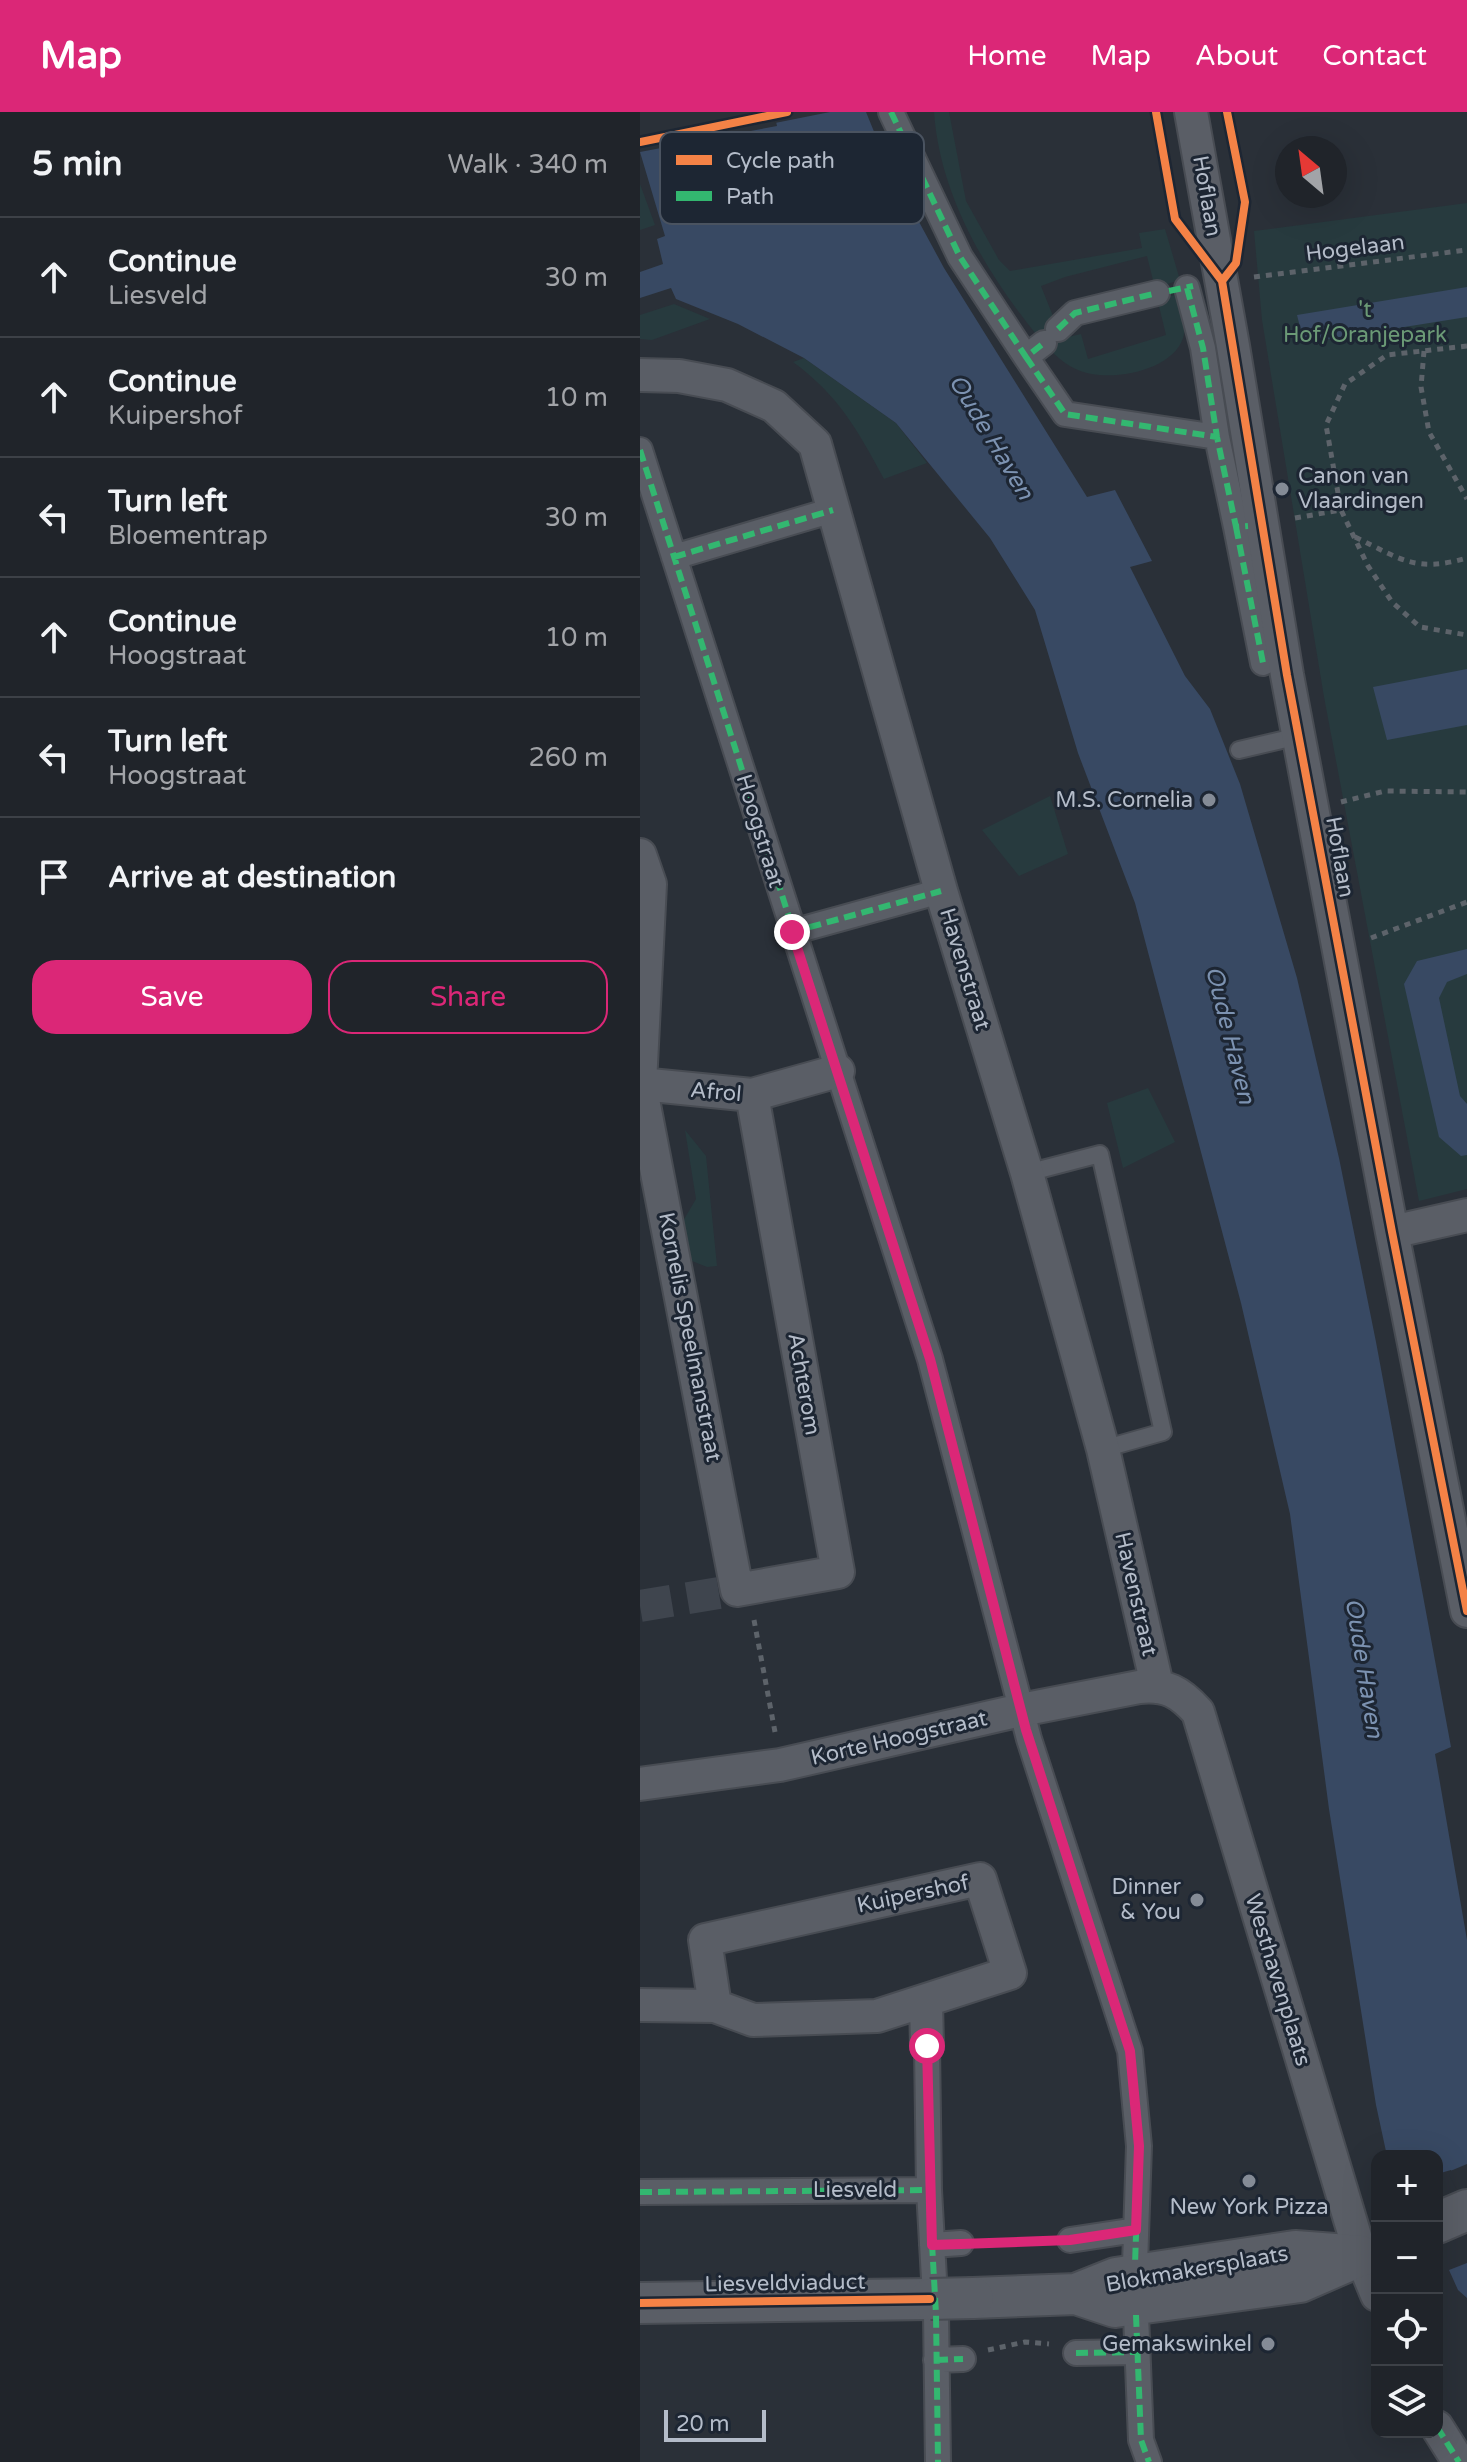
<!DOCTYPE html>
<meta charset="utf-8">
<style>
body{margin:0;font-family:"Varela Round",sans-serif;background:#2d3036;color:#f1f3f6}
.controls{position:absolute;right:24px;bottom:24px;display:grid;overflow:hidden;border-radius:16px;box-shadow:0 8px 32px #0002}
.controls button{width:72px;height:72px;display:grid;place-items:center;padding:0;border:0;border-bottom:2px solid #3d4147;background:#20242a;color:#f1f3f6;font:40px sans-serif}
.compass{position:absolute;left:635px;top:24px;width:72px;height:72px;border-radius:50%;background:#20242a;box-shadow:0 8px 32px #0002;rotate:331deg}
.scale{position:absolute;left:24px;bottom:20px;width:102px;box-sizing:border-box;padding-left:8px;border:4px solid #b4bcc9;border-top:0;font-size:22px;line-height:28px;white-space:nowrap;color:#b4bcc9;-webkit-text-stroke:6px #1d2633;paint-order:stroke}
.stop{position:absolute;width:24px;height:24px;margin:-18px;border:6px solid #db2777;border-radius:50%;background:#fff}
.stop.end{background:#db2777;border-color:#fff;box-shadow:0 2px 8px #0008}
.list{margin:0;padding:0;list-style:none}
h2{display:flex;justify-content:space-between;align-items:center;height:104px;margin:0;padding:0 32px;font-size:34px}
h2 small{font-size:26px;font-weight:400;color:#a2a4a8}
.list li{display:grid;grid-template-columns:52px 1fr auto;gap:24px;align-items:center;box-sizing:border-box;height:120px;padding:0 32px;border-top:2px solid #3d4147}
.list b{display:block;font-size:30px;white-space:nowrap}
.list p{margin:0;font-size:26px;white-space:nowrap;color:#a2a4a8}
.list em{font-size:26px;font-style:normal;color:#a2a4a8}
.actions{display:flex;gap:16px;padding:24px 32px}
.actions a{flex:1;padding:18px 0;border:2px solid #db2777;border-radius:24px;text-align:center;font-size:28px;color:#db2777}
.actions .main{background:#db2777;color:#fff}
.icon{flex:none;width:44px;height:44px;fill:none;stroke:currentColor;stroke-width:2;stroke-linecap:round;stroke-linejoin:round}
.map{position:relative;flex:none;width:827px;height:2350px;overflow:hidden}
header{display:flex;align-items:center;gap:48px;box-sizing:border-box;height:112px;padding:0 40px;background:#db2777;color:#fff}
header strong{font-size:38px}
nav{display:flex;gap:44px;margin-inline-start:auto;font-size:28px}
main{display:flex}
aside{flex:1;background:#20242a}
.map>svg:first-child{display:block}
</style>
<header>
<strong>Map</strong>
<nav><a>Home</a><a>Map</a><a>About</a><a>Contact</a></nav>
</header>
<main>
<aside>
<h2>5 min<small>Walk · 340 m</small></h2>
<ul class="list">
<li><svg class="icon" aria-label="ahead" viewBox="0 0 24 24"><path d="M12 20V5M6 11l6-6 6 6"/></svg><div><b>Continue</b><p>Liesveld</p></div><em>30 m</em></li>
<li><svg class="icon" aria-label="ahead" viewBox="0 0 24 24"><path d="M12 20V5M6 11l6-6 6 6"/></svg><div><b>Continue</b><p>Kuipershof</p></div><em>10 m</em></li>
<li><svg class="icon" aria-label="left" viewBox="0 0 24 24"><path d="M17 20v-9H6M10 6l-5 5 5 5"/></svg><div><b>Turn left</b><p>Bloementrap</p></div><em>30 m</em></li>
<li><svg class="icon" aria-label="ahead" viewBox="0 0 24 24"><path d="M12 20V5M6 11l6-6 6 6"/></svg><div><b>Continue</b><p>Hoogstraat</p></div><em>10 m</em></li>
<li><svg class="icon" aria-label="left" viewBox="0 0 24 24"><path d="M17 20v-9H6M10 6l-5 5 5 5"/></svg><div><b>Turn left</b><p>Hoogstraat</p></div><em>260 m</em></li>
<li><svg class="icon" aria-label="arrive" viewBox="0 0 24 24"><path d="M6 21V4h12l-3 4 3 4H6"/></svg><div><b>Arrive at destination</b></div></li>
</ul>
<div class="actions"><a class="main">Save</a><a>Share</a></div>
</aside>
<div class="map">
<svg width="827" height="2350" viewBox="0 0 827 2350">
<rect width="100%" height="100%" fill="#2a3038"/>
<!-- green -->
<path fill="#273a3e" d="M 294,0 L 309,0 L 326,89 L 359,148 L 370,159 L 502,136 L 499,121 L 525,117 L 540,168 L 515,176 L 507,144 L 425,165 L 401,174 L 415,209 L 399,226 C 347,162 300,85 294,0 Z
M 0,72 L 15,113 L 0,118 Z
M 827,91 L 827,1077 L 779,1089 L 684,585 L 622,208 L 614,119 Z
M 541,182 C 543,195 547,213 543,226 C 532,260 467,271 438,258 C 426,253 417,245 408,236 L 420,227 L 441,222 L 448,247 L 526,223 L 517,186 Z
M 34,192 L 70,207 L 12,228 L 0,227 L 0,203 Z
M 164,246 L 256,311 L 287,351 L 244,367 C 217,317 199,284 153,250 Z
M 410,684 L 428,742 L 379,764 L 342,718 Z
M 508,976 L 535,1030 L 483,1056 L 467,991 Z
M 45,1018 L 66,1044 L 77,1154 L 67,1155 L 52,1149 L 43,1109 L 56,1087 Z"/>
<!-- water -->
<path fill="#384963" d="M 134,0 L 226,0 L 246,49 L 304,156 L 447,385 L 475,378 L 512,449 L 490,455 L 545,564 L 570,597 L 600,672 L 657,866 L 699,1046 L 736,1230 L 811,1635 L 795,1642 L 827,1828 L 827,2096 L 811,2058 L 797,2062 L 797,2044 L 747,2044 L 736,1993 L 689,1697 L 650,1402 L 601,1191 L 495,791 L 438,641 L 395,498 L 350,426 L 256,311 L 164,246 L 98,212 L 36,187 L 31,176 L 0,186 L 0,160 L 23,152 L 17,127 L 25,124 L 0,40 L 137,14 Z
M 827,175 L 827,205 L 664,231 L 657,203 Z
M 827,557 L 827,613 L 747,628 L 733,575 Z
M 827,837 L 827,862 L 807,870 L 799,886 L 820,984 L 827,992 L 827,1043 L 821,1044 L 799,1025 L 764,872 L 777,849 Z
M 827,2151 L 827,2186 L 818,2178 L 809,2158 Z"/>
<!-- pier -->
<path fill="#2a3038" d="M 132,0 L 190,0 L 135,11 Z
M 827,2052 L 827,2100 L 808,2060 Z"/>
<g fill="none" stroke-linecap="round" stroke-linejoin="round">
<!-- minor-tunnel -->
<path stroke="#3f454e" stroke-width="32" stroke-dasharray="32 16" stroke-linecap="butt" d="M 0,1494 L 97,1478"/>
<defs>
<path id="service" d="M 599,638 L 659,624
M 387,1061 L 460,1042 L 523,1320 L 463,1337"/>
<path id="pedestrian" d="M 251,0 L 320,145 L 386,245 L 404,231
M 547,176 L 563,236 L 577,325
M 418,217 L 435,201 L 517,181
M 386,245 L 425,302 L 577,325 L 596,415 L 608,414
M 0,338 L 290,1247 L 389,1627 L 490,1939 L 499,2034 L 495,2153
M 596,415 L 623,551
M 34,445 L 193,398
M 152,820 L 301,779
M 289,2078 L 296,2202 L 298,2350
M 0,2080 L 289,2078 L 287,1934
M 430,2128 L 496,2118
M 292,2133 L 321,2131
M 496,2203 L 501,2328 L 509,2350
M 436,2241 L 497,2240
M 296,2248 L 323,2247"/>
<path id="minor" d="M 551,0 L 593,234 L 647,563 L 752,1120 L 827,1499
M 0,263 L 39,264 L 87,273 L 134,294 L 175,332 L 301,779 L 387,1061 L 463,1337 L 517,1573
M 0,743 L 10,772 L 0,972 L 97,1478 L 198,1460 L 112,983
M 0,972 L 112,983 L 198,959
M 752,1120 L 827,1103
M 0,1672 L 140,1653 L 381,1598 L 499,1575 C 526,1572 540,1580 558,1600 L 721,2144 L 737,2183
M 340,1767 L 370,1861 L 237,1904 L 113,1908 L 75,1894 L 65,1828 Z
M 286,1889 L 287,1934
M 0,1893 L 75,1894
M 797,2315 L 819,2350"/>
<path id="tertiary" d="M 797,2111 L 827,2098
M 436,2182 L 475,2195 L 660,2170 L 715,2146
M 333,2186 L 436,2182 L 476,2166 L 655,2139 L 721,2144
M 0,2191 L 290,2187"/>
</defs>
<!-- service casing -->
<use href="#service" stroke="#484c53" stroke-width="20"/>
<!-- pedestrian casing -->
<use href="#pedestrian" stroke="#484c53" stroke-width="28"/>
<!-- minor casing -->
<use href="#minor" stroke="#484c53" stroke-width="36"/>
<!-- tertiary casing -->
<use href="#tertiary" stroke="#484c53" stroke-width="44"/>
<!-- path -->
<path stroke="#5d636a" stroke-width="5" stroke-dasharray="6 6" stroke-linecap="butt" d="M 614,165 L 827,138
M 827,234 L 747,243 L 705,272 L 686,313 L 701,398 L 728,454 L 752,490 L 780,515 L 827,523
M 784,239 L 781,275 L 789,320 L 827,387
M 655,406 L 701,398
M 715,425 C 761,447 775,461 827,446
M 701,690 L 745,679 L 827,680
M 731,826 L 827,790
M 114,1508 L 135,1620
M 347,2130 L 405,2129
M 348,2238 L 385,2230 L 409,2232"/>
<!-- service -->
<use href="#service" stroke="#5a5e66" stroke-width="16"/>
<!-- pedestrian -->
<use href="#pedestrian" stroke="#5a5e66" stroke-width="24"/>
<!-- minor -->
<use href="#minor" stroke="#5a5e66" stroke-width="32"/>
<!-- tertiary -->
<use href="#tertiary" stroke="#5a5e66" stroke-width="40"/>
<defs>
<path id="tertiary-bridge" d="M 290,2187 L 333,2186"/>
</defs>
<!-- tertiary-bridge casing -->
<use href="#tertiary-bridge" stroke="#484c53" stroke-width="44" stroke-linecap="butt"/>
<!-- tertiary-bridge -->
<use href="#tertiary-bridge" stroke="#5a5e66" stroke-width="40"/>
<!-- quiet -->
<path stroke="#33b770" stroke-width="6" stroke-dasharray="12 6" stroke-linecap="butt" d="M 251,0 L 320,145 L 386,245 L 404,231
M 547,176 L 563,236 L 577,325
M 529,179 L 553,174
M 418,217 L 435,201 L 517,181
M 386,245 L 425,302 L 577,325 L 596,415 L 608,414
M 0,338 L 290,1247 L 389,1627 L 490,1939 L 499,2034 L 495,2153
M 596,415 L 623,551
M 34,445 L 193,398
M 152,820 L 301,779
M 289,2078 L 296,2202 L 298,2350
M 0,2080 L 289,2078 L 287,1934
M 430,2128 L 496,2118
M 292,2133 L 321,2131
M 496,2203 L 501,2328 L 509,2350
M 436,2241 L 497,2240
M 296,2248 L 323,2247
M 797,2315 L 819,2350"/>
<defs>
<path id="cycleway" d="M 516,0 L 535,107 L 582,169
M 587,0 L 605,90 L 596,151 L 582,169 L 647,563 L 752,1120 L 827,1499
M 0,30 L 147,0
M 0,2191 L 290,2187"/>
</defs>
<!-- cycleway casing -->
<use href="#cycleway" stroke="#1d2633" stroke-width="13"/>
<!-- cycleway -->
<use href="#cycleway" stroke="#f48246" stroke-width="8"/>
</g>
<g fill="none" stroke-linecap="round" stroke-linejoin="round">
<!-- route -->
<path stroke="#db2777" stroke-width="10" d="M 152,820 L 290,1247 L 386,1618 L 490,1939 L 499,2034 L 496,2118 L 430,2128 L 292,2133 L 287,1934"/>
</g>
<!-- markers -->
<g fill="#848b96" stroke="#1d2633" stroke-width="3">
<circle cx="642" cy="377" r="8"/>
<circle cx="569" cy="688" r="8"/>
<circle cx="557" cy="1788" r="8"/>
<circle cx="609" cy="2069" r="8"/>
<circle cx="628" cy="2232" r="8"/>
</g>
<g text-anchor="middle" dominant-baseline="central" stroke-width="6" stroke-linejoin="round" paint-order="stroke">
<!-- street labels -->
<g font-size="22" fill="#b4bcc9" stroke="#1d2633">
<text transform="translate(567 84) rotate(80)">Hoflaan</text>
<text transform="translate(715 136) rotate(-7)">Hogelaan</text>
<text transform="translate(120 719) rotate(73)">Hoogstraat</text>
<text transform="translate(700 745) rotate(80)">Hoflaan</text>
<text transform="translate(325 857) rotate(73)">Havenstraat</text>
<text transform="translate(76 980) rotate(5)">Afrol</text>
<text transform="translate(50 1225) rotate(79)">Kornelis Speelmanstraat</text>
<text transform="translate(164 1272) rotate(80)">Achterom</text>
<text transform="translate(496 1482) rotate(77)">Havenstraat</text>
<text transform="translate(259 1626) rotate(-13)">Korte Hoogstraat</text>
<text transform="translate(273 1782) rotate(-12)">Kuipershof</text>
<text transform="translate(638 1868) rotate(73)">Westhavenplaats</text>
<text x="215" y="2078">Liesveld</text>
<text transform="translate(557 2157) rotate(-10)">Blokmakersplaats</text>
<text transform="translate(145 2171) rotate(-1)">Liesveldviaduct</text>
</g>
<!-- park labels -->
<g font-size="22" fill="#6b9a76" stroke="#1d2633">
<text x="725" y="198">'t<tspan x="725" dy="25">Hof/Oranjepark</tspan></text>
</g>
<!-- poi labels -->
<g font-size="22" fill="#b4bcc9" stroke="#1d2633" text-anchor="end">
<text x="658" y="364" text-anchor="start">Canon van<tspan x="658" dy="25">Vlaardingen</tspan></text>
<text x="553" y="688">M.S. Cornelia</text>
<text x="541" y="1775">Dinner<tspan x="541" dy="25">&amp; You</tspan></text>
<text x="609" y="2095" text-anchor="middle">New York Pizza</text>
<text x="612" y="2232">Gemakswinkel</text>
</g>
<!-- water labels -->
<g font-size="24" font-style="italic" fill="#7c92b1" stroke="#1d2633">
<text transform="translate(351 325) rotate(59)">Oude Haven</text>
<text transform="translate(590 923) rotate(76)">Oude Haven</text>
<text transform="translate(724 1556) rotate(81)">Oude Haven</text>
</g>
</g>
<!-- legend -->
<rect x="20" y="20" width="264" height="92" rx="12" fill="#1d2633" stroke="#4a5360" stroke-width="2"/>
<rect x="36" y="43" width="36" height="10" fill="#f48246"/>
<rect x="36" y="79" width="36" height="10" fill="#33b770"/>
<g font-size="22" fill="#b4bcc9">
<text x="86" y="56">Cycle path</text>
<text x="86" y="92">Path</text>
</g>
</svg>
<div class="controls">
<button>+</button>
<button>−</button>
<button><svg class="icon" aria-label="locate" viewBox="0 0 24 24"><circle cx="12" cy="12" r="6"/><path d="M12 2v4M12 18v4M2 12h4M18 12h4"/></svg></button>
<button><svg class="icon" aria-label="layers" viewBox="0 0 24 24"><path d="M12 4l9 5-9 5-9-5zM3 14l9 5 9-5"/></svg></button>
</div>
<svg class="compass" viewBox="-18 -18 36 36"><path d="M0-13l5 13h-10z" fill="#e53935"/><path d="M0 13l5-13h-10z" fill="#a2a4a8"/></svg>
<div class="scale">20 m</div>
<div class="stop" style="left:287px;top:1934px"></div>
<div class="stop end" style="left:152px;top:820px"></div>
</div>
</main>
